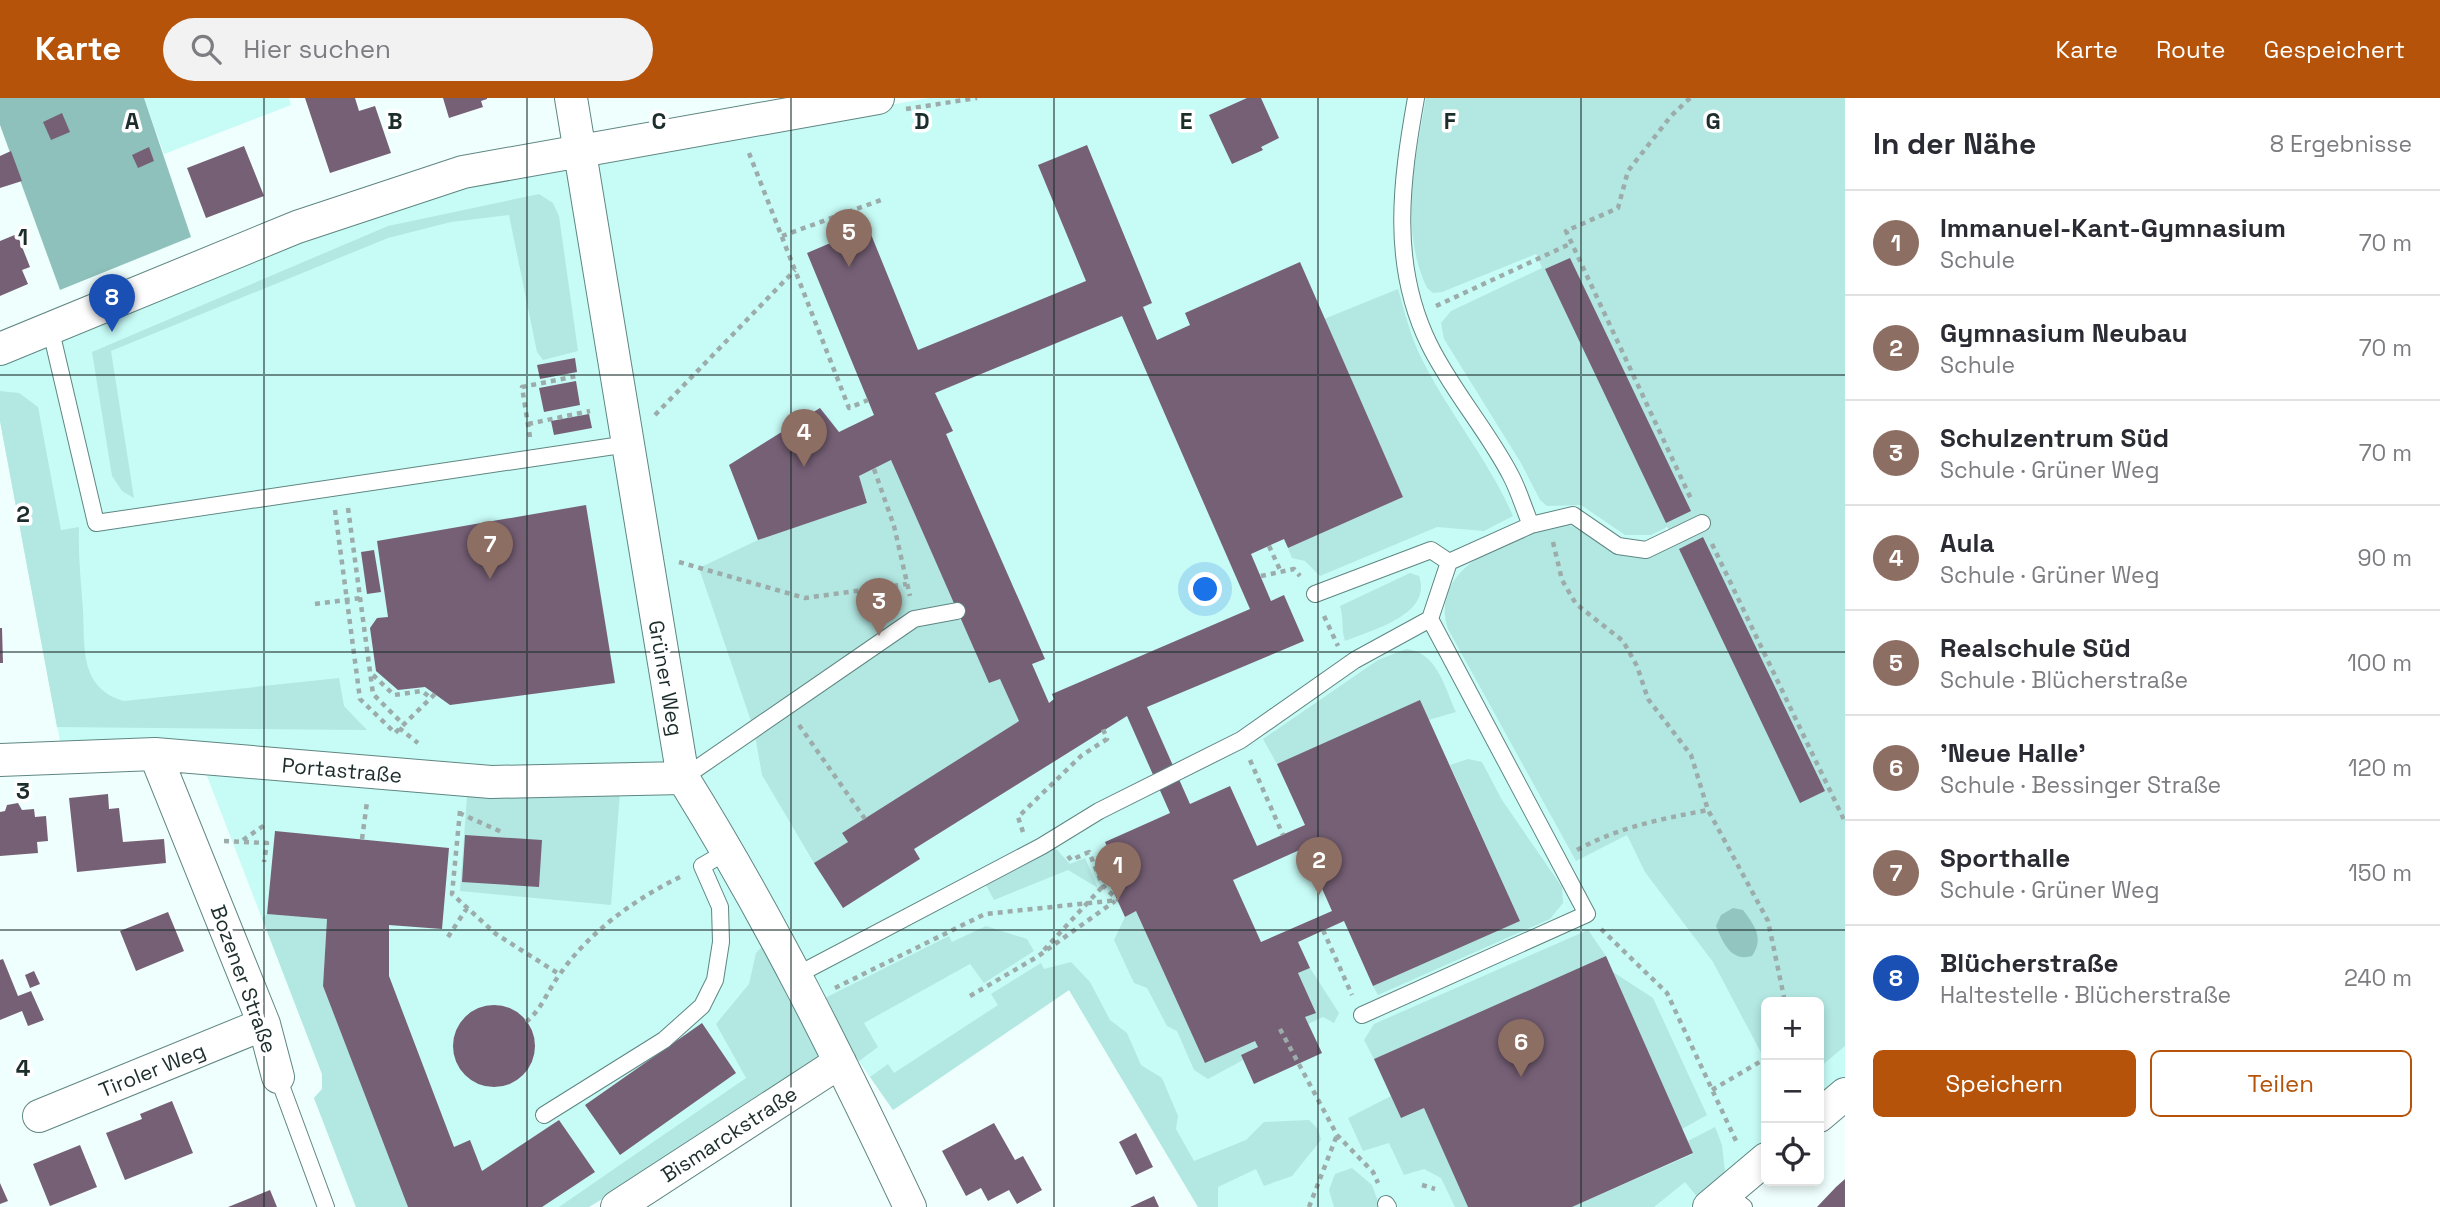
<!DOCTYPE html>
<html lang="de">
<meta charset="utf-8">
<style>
body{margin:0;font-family:"Space Grotesk",sans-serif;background:#f2f2f3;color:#2b2b33}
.controls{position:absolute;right:21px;bottom:21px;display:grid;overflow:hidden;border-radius:10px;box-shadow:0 4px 10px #0003}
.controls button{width:63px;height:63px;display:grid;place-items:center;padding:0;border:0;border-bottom:2px solid #e1e1e2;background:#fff;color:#2b2b33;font:35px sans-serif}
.you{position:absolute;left:1206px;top:492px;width:24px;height:24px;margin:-18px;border:5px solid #fff;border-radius:50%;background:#1a73e8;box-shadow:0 0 0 10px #1a73e833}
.badge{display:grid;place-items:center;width:46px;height:46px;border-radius:50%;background:#b45309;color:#fff;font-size:23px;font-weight:700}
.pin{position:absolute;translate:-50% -58px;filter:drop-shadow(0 2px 4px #0008)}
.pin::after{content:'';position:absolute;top:37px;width:24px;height:21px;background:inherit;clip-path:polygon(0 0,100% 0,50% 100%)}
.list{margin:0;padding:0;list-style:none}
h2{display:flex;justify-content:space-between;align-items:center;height:91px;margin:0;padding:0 28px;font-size:30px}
h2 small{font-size:23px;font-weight:400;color:#7c7c81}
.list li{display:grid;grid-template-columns:46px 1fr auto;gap:21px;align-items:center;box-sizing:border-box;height:105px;padding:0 28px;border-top:2px solid #e1e1e2}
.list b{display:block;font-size:26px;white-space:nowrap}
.list p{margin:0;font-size:23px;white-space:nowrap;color:#7c7c81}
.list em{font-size:23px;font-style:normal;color:#7c7c81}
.actions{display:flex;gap:14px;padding:21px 28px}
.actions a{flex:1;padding:16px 0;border:2px solid #b45309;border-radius:10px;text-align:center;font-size:24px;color:#b45309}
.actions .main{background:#b45309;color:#fff}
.icon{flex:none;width:38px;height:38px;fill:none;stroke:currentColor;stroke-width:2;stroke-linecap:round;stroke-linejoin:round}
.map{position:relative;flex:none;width:1845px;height:1109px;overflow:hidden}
header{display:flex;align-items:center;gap:42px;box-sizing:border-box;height:98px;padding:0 35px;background:#b45309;color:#fff}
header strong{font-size:33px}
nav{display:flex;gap:38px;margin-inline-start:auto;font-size:24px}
.search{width:490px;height:63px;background:#f2f2f3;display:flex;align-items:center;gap:18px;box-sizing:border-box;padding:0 24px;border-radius:38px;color:#7c7c81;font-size:26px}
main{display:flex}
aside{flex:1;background:#fff}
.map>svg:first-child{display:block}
</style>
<header>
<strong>Karte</strong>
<div class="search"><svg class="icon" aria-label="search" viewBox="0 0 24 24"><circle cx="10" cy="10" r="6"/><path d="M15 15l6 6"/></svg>Hier suchen</div>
<nav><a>Karte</a><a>Route</a><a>Gespeichert</a></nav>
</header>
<main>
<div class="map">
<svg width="1845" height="1109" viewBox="0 0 1845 1109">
<rect width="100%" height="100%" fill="#effffd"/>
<!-- built -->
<path fill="#c7fbf6" d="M 144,0 L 289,0 L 291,7 L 164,56 Z
M 929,0 L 1461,0 L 1797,705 L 1845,854 L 1845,981 L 1819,1003 L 1819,904 L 1766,904 L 1766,1048 L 1690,1109 L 1198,1109 L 1069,892 L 893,1012 L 849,949 L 589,1109 L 356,1109 L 314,1000 L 322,991 L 322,976 L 197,652 L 62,654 L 0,323 L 0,259 L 301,137 L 465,83 Z"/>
<!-- green -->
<path fill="#b3e7e2" d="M 1426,0 L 1845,0 L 1845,948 L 1819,970 L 1819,904 L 1766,904 L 1766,964 L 1713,864 L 1645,774 L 1627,737 L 1576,763 L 1448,531 C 1426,465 1520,436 1568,426 C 1611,450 1625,473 1675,447 L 1667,429 L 1651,437 L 1625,437 L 1581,407 L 1547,408 L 1540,402 L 1521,365 L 1444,241 L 1441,225 L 1451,213 L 1542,170 L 1536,156 L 1442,194 L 1433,195 L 1427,190 C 1399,131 1415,62 1426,0 Z
M 539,96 L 553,105 L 559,118 L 578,253 L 543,262 L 537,254 L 509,117 L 451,124 L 388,140 L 111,253 L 134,400 L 122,393 L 112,378 L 92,254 L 388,128 Z
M 1398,191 C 1404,211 1409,233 1418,253 C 1445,311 1488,360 1513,418 L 1484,433 L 1437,429 L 1320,478 L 1305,463 L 1292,460 L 1288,450 L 1403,399 L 1324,221 Z
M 0,293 L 19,295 L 38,309 L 61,432 L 79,429 C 78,457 81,484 83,512 C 85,549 79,590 124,603 L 339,580 L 344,608 L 367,632 L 57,629 L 0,323 Z
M 891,362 L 989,585 L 1000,581 L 1019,623 L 842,735 L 848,744 L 814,765 L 762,677 L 754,632 L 699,470 L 758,442 L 867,405 L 859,378 Z
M 1410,475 L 1419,478 C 1433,517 1371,532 1345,543 C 1341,530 1344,521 1340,508 Z
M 1406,551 C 1437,554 1444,588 1456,614 L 1277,666 L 1263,641 L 1378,562 Z
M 1468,661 L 1482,664 L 1502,702 L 1562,789 L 1563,805 L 1550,821 L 1378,897 L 1373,888 L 1520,823 L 1450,667 Z
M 468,685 L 620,695 L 611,807 L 460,793 Z
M 1055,750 L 1070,766 L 1085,760 L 1098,790 L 1068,772 L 994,802 L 986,787 Z
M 1136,813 L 1255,943 L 1258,949 L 1241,957 L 1243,962 L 1208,981 L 1194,972 L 1177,933 L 1167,928 L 1147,890 L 1134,885 L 1114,842 L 1125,819 Z
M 267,816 L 327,821 L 323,888 L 408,1109 L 356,1109 L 314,1000 L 322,991 L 322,976 L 262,820 Z
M 986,828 L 1027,841 L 1034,853 L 984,885 L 970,866 L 864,925 L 878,949 L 859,963 L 817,904 L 949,838 L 952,844 Z
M 1588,832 L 1606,858 L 1374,961 L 1364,942 L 1374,926 Z
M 765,846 L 825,965 L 589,1109 L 559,1109 L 746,980 L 716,926 L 749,886 L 756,855 Z
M 1071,864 L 1090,884 L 1110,922 L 1127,935 L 1141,967 L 1162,980 L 1178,1018 L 1176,1031 L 1194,1063 L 1246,1042 L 1264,1024 L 1309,1022 L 1318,1031 L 1321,1042 L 1292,1078 L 1264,1088 L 1256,1071 L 1218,1089 L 1218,1109 L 1198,1109 L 1069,892 L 893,1012 L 870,979 L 888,966 L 894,975 L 998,907 L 991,896 L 1041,865 L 1044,871 Z
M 1310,870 L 1339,915 L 1334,925 L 1323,919 L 1308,926 L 1305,919 L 1316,914 L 1298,875 Z
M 1613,874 L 1653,900 L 1707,1017 L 1682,1031 Z
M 1391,998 L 1401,1020 L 1424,1010 L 1468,1109 L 1455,1109 L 1441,1080 L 1424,1071 L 1404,1077 L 1389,1045 L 1363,1053 L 1348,1020 Z
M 1715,1029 L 1722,1047 L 1726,1083 L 1699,1101 L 1685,1084 L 1654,1109 L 1572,1109 L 1693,1056 L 1688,1043 Z
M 1352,1070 L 1372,1087 L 1380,1109 L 1334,1109 L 1329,1092 L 1335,1076 Z"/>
<!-- forest -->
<path fill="#8ec1bc" d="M 0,0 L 144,0 L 191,139 L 60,192 L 0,27 Z"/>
<!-- water -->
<path fill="#92c5c0" d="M 1733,810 L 1743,812 C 1755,828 1764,840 1752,858 C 1731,864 1723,845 1716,828 L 1721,817 Z"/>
<!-- building -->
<path fill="#766076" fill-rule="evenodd" d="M 305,0 L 355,0 L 359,13 L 375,8 L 391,55 L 330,75 Z
M 443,0 L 487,0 L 487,1 L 481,3 L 483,9 L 449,20 Z
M 1247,0 L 1261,0 L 1279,40 L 1261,49 L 1263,52 L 1232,66 L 1209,17 Z
M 62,15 L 70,34 L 51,42 L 43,24 Z
M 1087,47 L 1152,205 L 1143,209 L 1157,242 L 1190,227 L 1185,215 L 1300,164 L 1403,399 L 1288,450 L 1284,441 L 1251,456 L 1271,503 L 1284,497 L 1304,543 L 1147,609 L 1190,706 L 1230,688 L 1257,748 L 1305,727 L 1277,666 L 1420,602 L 1520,823 L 1373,888 L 1344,823 L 1298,844 L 1310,870 L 1298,875 L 1316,915 L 1305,919 L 1322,955 L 1254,986 L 1241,957 L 1258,949 L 1255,943 L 1205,965 L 1136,813 L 1125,819 L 1110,786 L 1122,781 L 1105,744 L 1170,715 L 1127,618 L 914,751 L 920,761 L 843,810 L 814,765 L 848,744 L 842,735 L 1019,623 L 1000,581 L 989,585 L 891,362 L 859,378 L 867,405 L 758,442 L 729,367 L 820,310 L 839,334 L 874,317 L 807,155 L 868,129 L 918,252 L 1086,183 L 1038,67 ZM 1122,218 L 1250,511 L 1052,596 L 1054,601 L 1049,605 L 1032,566 L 1045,561 L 946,336 L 953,333 L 935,295 ZM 1304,750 L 1332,813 L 1261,844 L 1233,782 Z
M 244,48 L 264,98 L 206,120 L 187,70 Z
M 149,49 L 154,63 L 138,70 L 132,57 Z
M 11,53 L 22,83 L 0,90 L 0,58 Z
M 17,136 L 30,169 L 22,172 L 28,186 L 0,198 L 0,143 Z
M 1570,160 L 1691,413 L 1666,425 L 1545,171 Z
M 575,260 L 577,274 L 540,281 L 537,267 Z
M 576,283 L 580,307 L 544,314 L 539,290 Z
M 589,316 L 592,330 L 554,337 L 551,323 Z
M 586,407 L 615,585 L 450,607 L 425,589 L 398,592 L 376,573 L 370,530 L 377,520 L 388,519 L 377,443 Z
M 1703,439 L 1825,693 L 1800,705 L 1679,451 Z
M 374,452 L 381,494 L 367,496 L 361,454 Z
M 0,530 L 2,530 L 3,565 L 0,565 Z
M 108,696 L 109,711 L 119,710 L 123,744 L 164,741 L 166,765 L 77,774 L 69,700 Z
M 18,705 L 22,712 L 34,711 L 35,719 L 46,718 L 48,743 L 37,744 L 38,755 L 0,758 L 0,714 L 5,713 L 7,707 Z
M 275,733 L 449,750 L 442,831 L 389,827 L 389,878 L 454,1049 L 470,1042 L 482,1073 L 559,1022 L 595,1074 L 542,1109 L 408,1109 L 323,888 L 327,821 L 267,816 Z
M 465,737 L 542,742 L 539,789 L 462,784 Z
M 168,814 L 184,853 L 136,873 L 120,833 Z
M 1606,858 L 1693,1055 L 1572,1109 L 1468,1109 L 1424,1010 L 1401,1020 L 1374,961 Z
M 3,861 L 18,898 L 31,893 L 44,922 L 28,928 L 22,913 L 0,922 L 0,862 Z
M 34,873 L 40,886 L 30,890 L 25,877 Z
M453 948a41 41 0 1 1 82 0a41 41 0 1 1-82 0Z
M 702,925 L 736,975 L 620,1057 L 585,1007 Z
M 172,1003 L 193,1055 L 125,1082 L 106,1035 L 142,1021 L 140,1016 Z
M 994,1025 L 1015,1062 L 1023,1058 L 1042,1092 L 1017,1106 L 1009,1092 L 988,1103 L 981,1090 L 966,1098 L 942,1053 Z
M 1136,1035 L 1153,1069 L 1136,1077 L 1119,1044 Z
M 80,1047 L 97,1089 L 50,1108 L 33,1066 Z
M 1845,1081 L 1845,1109 L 1817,1109 L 1836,1089 Z
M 0,1085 L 8,1103 L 0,1106 Z
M 270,1092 L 277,1109 L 228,1109 Z
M 1154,1098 L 1159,1109 L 1130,1109 Z"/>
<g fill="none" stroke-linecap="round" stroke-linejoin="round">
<defs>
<path id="service" d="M 1416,0 C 1401,84 1390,166 1429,246 C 1452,293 1488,333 1511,378 C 1519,393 1524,411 1531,427
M 50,229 L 96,425 L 628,346
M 1315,496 L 1431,452 L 1449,464
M 683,680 L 914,521 L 957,513
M 797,877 L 1042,748 L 1099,713 L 1241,642 L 1355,562 L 1430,521 L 1449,464 L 1531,427 L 1573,417 L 1618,448 L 1646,452 L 1702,425
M 1362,917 L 1587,816 L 1430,521
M 278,979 L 326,1109
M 544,1017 L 664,942 L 702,908 L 715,882 L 721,844 L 720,809 L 702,768 L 728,753
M 1726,1095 L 1744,1109
M 1386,1106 L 1388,1109"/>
<path id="minor" d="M 571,0 L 683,680 C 769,818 841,963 910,1109
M 0,251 L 297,129 L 463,74 L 878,0
M 155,656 L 264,926 L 278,979
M 0,662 L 155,656 L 491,684 L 683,680
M 39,1018 L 264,926
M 1819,1018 L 1845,996
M 617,1109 L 840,964
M 1709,1109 L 1766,1061"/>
</defs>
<!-- service casing -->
<use href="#service" stroke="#5f8682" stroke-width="18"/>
<!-- minor casing -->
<use href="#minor" stroke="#5f8682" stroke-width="34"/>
<!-- path -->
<path stroke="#9cacaa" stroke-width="4.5" stroke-dasharray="5 5" stroke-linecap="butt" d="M 1690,0 L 1671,18 L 1628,73 L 1618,110 L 1566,133 L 1692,403
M 906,11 L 977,0
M 749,55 L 849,310 L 868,302
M 782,138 L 881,102
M 1436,208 L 1572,145
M 655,317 L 795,172
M 528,326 L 590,313
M 530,339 L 522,289 L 577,278
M 874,371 L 894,428 L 910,498
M 348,410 L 373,596 L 403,626
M 335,412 L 360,601 L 395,635 L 435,596
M 1553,444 L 1562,482 L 1576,506 L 1623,543 L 1637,568 L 1648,601 L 1691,657 L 1708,712 L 1768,823 L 1785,904
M 1712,446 L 1845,724
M 1269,448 L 1281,474
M 679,464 L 805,500 L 907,486
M 1261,478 L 1294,471 L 1300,478
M 315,506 L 361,500
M 1324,518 L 1338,548
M 373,577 L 394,597 L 422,593 L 431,600
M 799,627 L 865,721
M 399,630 L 418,645
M 1250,662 L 1283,737
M 460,713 L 452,796 L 496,836 L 559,876
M 459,715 L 504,735
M 1023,734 L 1018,719 L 1081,658 L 1107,641 L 1103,631
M 362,741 L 367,704
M 243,742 L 266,726
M 224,743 L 267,745 L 264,764
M 1577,752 C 1619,729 1661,721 1708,712
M 1068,758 L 1071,762 L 1089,754 L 1103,788 L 1118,802
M 1601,831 L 1667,895 L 1737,1045
M 1323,832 L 1352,897
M 448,839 L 467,810
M 1044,852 L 1103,788
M 835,890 L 985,816 L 1118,802
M 970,898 L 1037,859 L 1115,803
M 526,924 C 543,910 547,893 560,876 C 589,834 635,801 680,779
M 1280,931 L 1337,1037 L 1373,1074 L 1378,1085
M 1712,992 L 1763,962 L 1766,956
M 1422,1087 L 1435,1091
M 1309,1109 L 1337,1037"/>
<!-- service -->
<use href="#service" stroke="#fff" stroke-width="16"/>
<!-- minor -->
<use href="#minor" stroke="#fff" stroke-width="32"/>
</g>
<!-- grid -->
<path fill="none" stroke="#1c2d2b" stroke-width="2" stroke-opacity="0.55" d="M 264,0 L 264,1109M 527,0 L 527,1109M 791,0 L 791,1109M 1054,0 L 1054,1109M 1318,0 L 1318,1109M 1581,0 L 1581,1109M 0,277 L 1845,277M 0,554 L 1845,554M 0,832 L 1845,832"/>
<g text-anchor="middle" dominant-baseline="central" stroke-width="7" stroke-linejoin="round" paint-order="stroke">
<!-- street labels -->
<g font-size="21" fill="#1c2d2b" stroke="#fff">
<text transform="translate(666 580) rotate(80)">Grüner Weg</text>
<text transform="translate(342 672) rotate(5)">Portastraße</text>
<text transform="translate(244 881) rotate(70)">Bozener Straße</text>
<text transform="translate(152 972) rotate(-22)">Tiroler Weg</text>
<text transform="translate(729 1036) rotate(-33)">Bismarckstraße</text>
</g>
</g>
<g font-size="23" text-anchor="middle" font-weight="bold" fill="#1c2d2b" stroke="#fff" stroke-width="7" stroke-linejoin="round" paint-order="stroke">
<text x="132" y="31">A</text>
<text x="395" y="31">B</text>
<text x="659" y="31">C</text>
<text x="922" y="31">D</text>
<text x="1186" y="31">E</text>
<text x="1450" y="31">F</text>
<text x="1713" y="31">G</text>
<text x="23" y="147">1</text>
<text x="23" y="424">2</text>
<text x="23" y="701">3</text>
<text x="23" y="978">4</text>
</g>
</svg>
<div class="controls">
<button>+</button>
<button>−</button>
<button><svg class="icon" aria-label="locate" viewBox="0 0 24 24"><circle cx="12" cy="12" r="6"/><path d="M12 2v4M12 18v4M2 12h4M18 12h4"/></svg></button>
</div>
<div class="you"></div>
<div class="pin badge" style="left:1118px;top:802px;background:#8d6e63">1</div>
<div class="pin badge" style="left:1319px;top:797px;background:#8d6e63">2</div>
<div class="pin badge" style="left:879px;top:538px;background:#8d6e63">3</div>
<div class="pin badge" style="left:804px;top:369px;background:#8d6e63">4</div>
<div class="pin badge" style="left:849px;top:169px;background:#8d6e63">5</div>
<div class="pin badge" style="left:1521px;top:979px;background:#8d6e63">6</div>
<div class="pin badge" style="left:490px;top:481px;background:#8d6e63">7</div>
<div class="pin badge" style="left:112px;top:234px;background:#1a4fb4">8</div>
</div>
<aside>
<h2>In der Nähe<small>8 Ergebnisse</small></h2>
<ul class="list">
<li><span class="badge" style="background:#8d6e63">1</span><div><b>Immanuel-Kant-Gymnasium</b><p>Schule</p></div><em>70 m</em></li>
<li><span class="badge" style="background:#8d6e63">2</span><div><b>Gymnasium Neubau</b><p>Schule</p></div><em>70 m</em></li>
<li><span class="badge" style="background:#8d6e63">3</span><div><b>Schulzentrum Süd</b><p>Schule · Grüner Weg</p></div><em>70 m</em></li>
<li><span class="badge" style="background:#8d6e63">4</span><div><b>Aula</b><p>Schule · Grüner Weg</p></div><em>90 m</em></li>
<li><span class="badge" style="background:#8d6e63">5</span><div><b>Realschule Süd</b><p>Schule · Blücherstraße</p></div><em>100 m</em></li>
<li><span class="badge" style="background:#8d6e63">6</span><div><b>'Neue Halle'</b><p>Schule · Bessinger Straße</p></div><em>120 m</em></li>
<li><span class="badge" style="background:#8d6e63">7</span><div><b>Sporthalle</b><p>Schule · Grüner Weg</p></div><em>150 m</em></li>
<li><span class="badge" style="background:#1a4fb4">8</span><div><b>Blücherstraße</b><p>Haltestelle · Blücherstraße</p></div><em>240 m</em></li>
</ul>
<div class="actions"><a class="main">Speichern</a><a>Teilen</a></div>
</aside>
</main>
